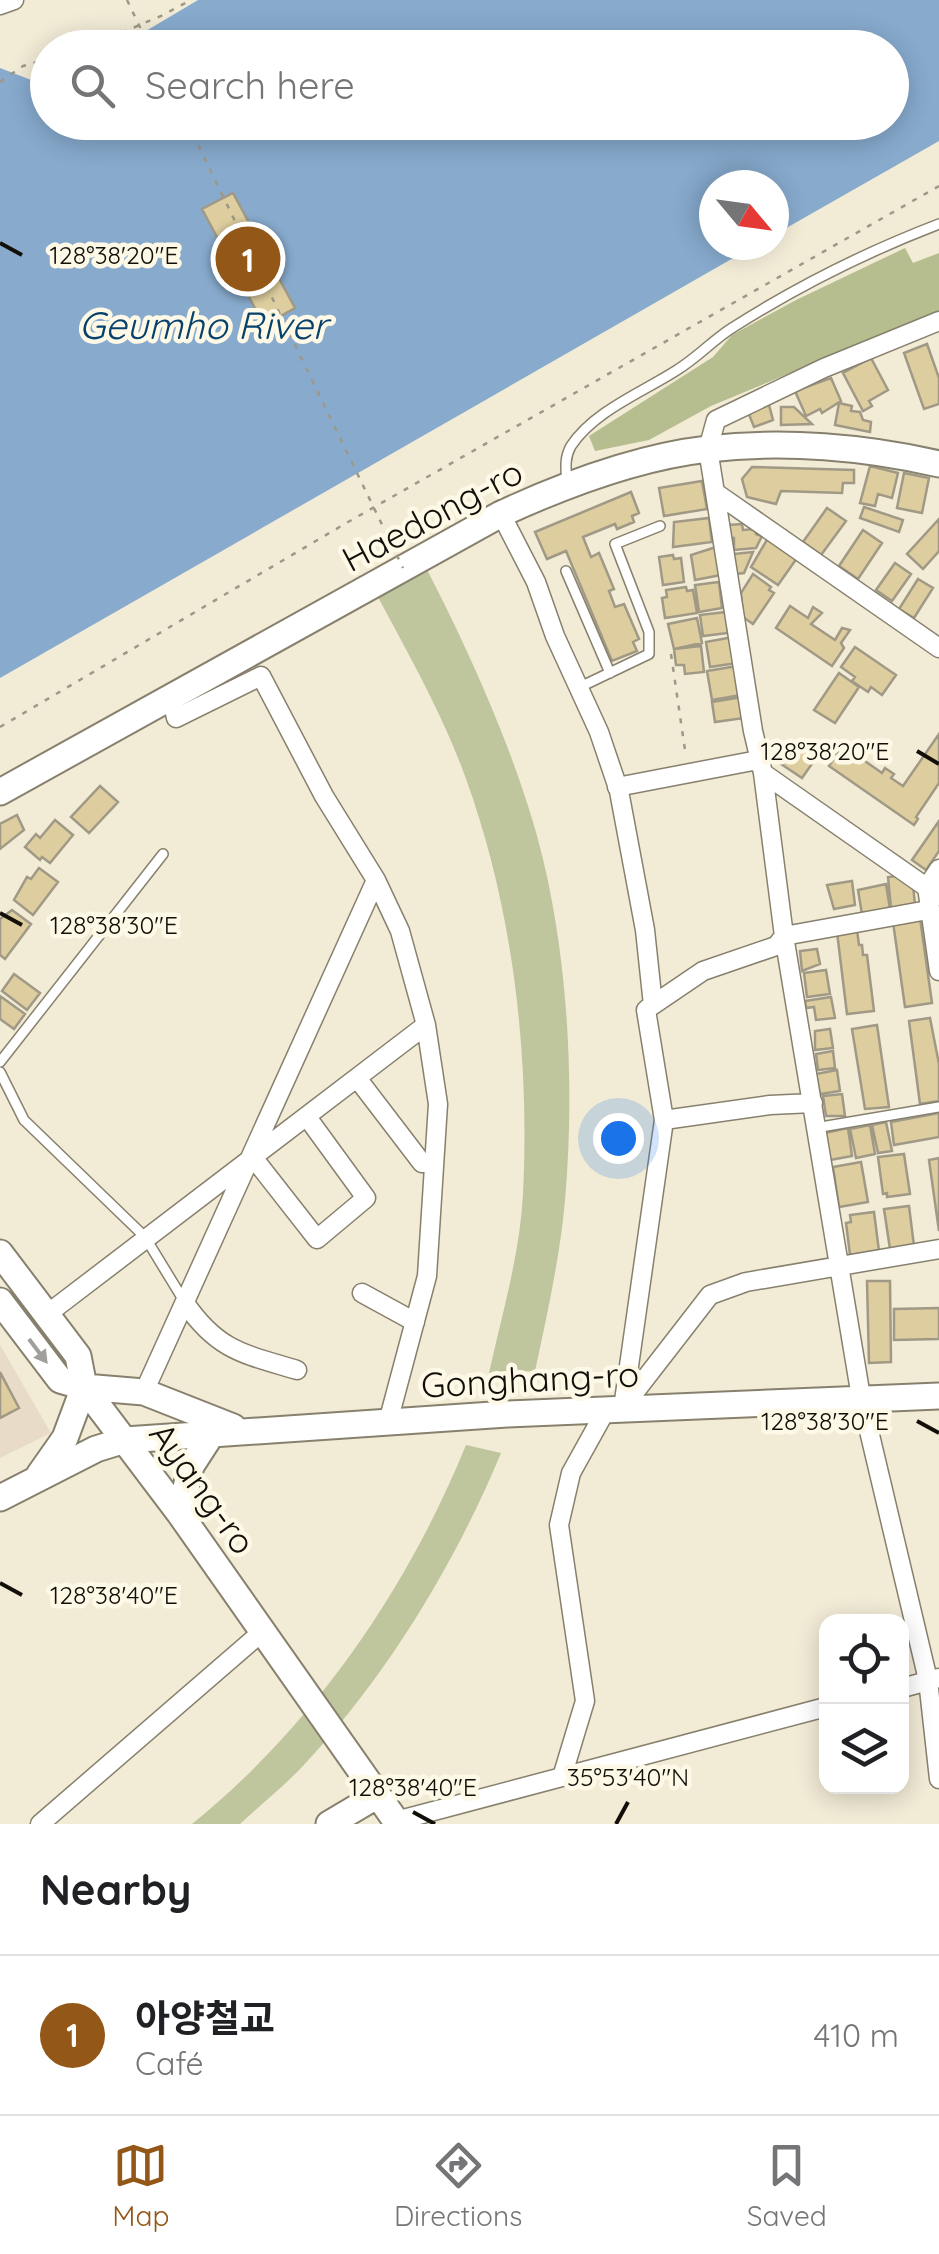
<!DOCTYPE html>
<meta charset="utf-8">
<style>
body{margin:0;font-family:Quicksand,"Noto Sans KR",sans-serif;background:#f2f2f2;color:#202124}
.controls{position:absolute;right:30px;bottom:30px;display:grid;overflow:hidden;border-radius:20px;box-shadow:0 5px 25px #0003}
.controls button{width:90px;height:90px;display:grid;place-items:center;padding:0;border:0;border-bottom:2px solid #e0e0e0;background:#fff;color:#202124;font:50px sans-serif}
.compass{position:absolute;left:699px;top:170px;width:90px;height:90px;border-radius:50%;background:#fff;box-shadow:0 5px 25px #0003;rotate:119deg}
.you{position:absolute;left:618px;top:1138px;width:35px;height:35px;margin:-25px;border:8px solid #fff;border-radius:50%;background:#1a73e8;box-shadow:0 0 0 15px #1a73e833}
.badge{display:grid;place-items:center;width:65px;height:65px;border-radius:50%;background:#935718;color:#fff;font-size:32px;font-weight:700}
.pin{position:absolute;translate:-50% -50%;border:5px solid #fff;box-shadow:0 2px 10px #0006}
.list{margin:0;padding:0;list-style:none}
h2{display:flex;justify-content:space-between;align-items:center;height:130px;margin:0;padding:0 40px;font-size:42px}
h2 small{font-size:32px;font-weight:400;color:#757577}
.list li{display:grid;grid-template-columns:65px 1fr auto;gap:30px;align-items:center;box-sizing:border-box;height:160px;padding:0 40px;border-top:2px solid #e0e0e0}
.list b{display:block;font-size:38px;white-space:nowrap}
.list p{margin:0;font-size:32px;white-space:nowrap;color:#757577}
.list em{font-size:32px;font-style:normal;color:#757577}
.icon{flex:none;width:55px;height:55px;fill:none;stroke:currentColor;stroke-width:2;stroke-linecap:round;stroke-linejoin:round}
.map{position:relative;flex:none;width:939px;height:1824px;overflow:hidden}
.search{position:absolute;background:#fff;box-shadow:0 5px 25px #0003;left:30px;right:30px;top:30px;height:110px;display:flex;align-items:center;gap:25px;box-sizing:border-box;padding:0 35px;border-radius:55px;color:#757577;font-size:38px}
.sheet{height:290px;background:#fff}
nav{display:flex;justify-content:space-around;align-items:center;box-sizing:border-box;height:140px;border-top:2px solid #e0e0e0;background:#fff;font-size:28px;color:#757577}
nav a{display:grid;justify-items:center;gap:5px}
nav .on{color:#935718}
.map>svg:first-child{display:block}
</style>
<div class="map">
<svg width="939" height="1824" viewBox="0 0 939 1824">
<rect width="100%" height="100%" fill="#f2ebd6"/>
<!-- education -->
<path fill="#e8dbc8" d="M 0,1345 L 51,1433 L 0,1458 Z"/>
<!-- green -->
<path fill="#bfc59d" d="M 421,558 C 463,639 501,721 529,809 C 567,927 576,1076 565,1200 C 560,1257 547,1315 535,1371 L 489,1373 C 502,1314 520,1254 523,1194 C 530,1055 513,907 465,776 C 441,710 405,648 372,586 Z
M 466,1445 L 501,1453 C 455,1564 385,1679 302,1767 C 283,1787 260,1805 240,1824 L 192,1824 C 314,1725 407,1590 466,1445 Z"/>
<!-- forest -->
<path fill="#b6bd8e" d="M 905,248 L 913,263 L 939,253 L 939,311 L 711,406 L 649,440 L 595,451 L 589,436 L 713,357 L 732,335 L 796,300 Z"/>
<!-- water -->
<path fill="#87aacd" d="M 198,0 L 939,0 L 939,141 L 774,235 L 774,185 L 714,185 L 714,245 L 756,245 L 0,678 L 0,68 L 47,86 L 48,122 L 892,122 L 892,48 L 119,47 Z"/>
<!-- building -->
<path fill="#dece9f" stroke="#a09985" stroke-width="2.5" d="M 233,193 L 295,308 L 264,325 L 202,209 Z
M 927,344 L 939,378 L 939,404 L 924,409 L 904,353 Z
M 871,358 L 888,390 L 869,401 L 872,406 L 863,411 L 843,373 Z
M 831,378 L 841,401 L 822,413 L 820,409 L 806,416 L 795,391 Z
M 839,403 L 852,406 L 851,411 L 860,412 L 863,420 L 871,422 L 870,432 L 835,425 Z
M 769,405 L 773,420 L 754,427 L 748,412 Z
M 781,407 L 794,407 L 812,424 L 781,425 Z
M 870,466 L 898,473 L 892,498 L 878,494 L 875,506 L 860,503 Z
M 752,467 L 854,470 L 854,483 L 843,483 L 842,493 L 781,491 L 776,504 L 747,497 L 742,479 Z
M 904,473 L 929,478 L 922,513 L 897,508 Z
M 702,481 L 707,509 L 664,516 L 659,488 Z
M 631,492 L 639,513 L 632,516 L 634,522 L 617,529 L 615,524 L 583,537 L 591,557 L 599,553 L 614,589 L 609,591 L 615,607 L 624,604 L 639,639 L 633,642 L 637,651 L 612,661 L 566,551 L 547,559 L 535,532 Z
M 864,507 L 903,520 L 899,532 L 860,518 Z
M 827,508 L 846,521 L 821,555 L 803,542 Z
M 709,518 L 712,542 L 673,547 L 674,522 Z
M 939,519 L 939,551 L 923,569 L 907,554 Z
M 742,524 L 743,530 L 756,529 L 756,534 L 762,536 L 756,548 L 734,550 L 734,538 L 729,538 L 728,525 Z
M 863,530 L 882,543 L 858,579 L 839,566 Z
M 768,538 L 797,558 L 778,585 L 751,567 Z
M 716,547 L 721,575 L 695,580 L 691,555 Z
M 753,552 L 744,573 L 735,574 L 733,554 Z
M 673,555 L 674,559 L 681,558 L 684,582 L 663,585 L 659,557 Z
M 895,563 L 911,574 L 892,601 L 876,590 Z
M 753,574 L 771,587 L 769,590 L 774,593 L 753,624 L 743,617 L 741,593 Z
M 918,579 L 933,588 L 914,618 L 899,609 Z
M 719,582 L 722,608 L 699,612 L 695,585 Z
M 686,587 L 687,591 L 693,590 L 697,613 L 665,618 L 662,598 L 667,597 L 666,590 Z
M 790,606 L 808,618 L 813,607 L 822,613 L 811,624 L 835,640 L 842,628 L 850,630 L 841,643 L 844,648 L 832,666 L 776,628 Z
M 726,612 L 728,633 L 703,636 L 700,615 Z
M 697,618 L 702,643 L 674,649 L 668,624 Z
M 733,637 L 737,663 L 710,667 L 706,642 Z
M 701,646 L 704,672 L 685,674 L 684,665 L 676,665 L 674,649 Z
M 855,647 L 896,675 L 882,695 L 871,687 L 868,692 L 852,681 L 855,677 L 841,667 Z
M 737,666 L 741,695 L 712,700 L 707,671 Z
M 839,673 L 859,687 L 835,723 L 814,710 Z
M 742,697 L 744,718 L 715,722 L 712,702 Z
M 939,734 L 939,783 L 916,817 L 918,819 L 914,825 L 829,766 L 842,746 L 854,754 L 858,748 L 865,753 L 862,759 L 882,773 L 885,768 L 894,774 L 891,778 L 903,786 Z
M 791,742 L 816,758 L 802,778 L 778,762 L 780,759 L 774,755 L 782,744 L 787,748 Z
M 100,786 L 118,802 L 89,833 L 71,817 Z
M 17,815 L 24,830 L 0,849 L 0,824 Z
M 55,820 L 73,835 L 50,863 L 42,857 L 40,860 L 25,847 L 36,834 L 40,838 Z
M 939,821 L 939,851 L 926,870 L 912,860 Z
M 39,868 L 58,882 L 33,915 L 14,900 L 27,877 L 31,879 Z
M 898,876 L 913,885 L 915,905 L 891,908 L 888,877 Z
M 852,881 L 855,905 L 834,909 L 827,885 Z
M 886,884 L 890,909 L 862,914 L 858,890 Z
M 12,910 L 31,924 L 5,959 L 0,955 L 0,919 Z
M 920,918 L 932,1003 L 905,1007 L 893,922 Z
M 857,930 L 859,945 L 862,945 L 863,955 L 867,955 L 874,1011 L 847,1014 L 837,932 Z
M 817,949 L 820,964 L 802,971 L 800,951 Z
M 826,970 L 830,994 L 807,997 L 804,973 Z
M 14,974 L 40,993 L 27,1010 L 2,991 Z
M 0,996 L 25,1014 L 14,1029 L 0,1019 Z
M 831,997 L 835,1018 L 816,1020 L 814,1007 L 806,1008 L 805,1001 Z
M 930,1018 L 939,1064 L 939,1101 L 920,1104 L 909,1021 Z
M 877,1025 L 889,1107 L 865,1109 L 852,1029 Z
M 830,1029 L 833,1048 L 815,1050 L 815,1031 Z
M 833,1051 L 835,1068 L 818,1070 L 816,1054 Z
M 837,1070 L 840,1091 L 820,1094 L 816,1074 Z
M 842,1094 L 845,1116 L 826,1116 L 823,1096 Z
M 939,1113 L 939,1137 L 894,1145 L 891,1122 Z
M 886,1122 L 892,1151 L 878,1153 L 872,1125 Z
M 870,1125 L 875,1154 L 856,1158 L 850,1129 Z
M 848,1128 L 852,1156 L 830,1160 L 825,1133 Z
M 904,1154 L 910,1194 L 887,1197 L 887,1193 L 883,1194 L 878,1157 Z
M 939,1158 L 939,1231 L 929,1160 Z
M 861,1162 L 868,1202 L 839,1207 L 833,1167 Z
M 909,1206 L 914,1246 L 890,1249 L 884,1209 Z
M 874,1212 L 879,1251 L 850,1255 L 846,1223 L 851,1222 L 850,1215 Z
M 867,1281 L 890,1281 L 891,1362 L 869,1363 Z
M 939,1308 L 939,1339 L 894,1340 L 894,1309 Z
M 0,1372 L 19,1408 L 0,1418 Z"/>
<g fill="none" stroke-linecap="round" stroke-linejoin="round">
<defs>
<path id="lane" d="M 567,484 C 566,470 564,458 571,446 C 594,411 643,392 677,370 C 698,357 713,340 732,328 C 798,286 866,252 939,224
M 566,571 L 610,673
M 580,687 L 649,654 L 649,632 L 615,544 L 660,526
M 0,1062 L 163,854
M 0,1072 L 24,1120 L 145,1237 L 184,1301
M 815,1128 L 939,1107"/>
<path id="street" d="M 0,5 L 14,0
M 939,321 L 824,368 L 716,420 L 708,449 L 753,731 L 763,773 L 784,936 L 861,1397 L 928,1680 L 939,1779
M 716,493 L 939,648
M 501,514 L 536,582 L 555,636 L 599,732 L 619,791 L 645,930 L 653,1005
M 171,694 L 176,718 L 261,676 L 324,796 L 376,880 L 400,931 L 426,1025 L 438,1104 L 427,1276 L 388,1422
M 763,773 L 939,896
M 617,787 L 758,760
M 939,869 L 927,887 L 939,971
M 647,1009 L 703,971 L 776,946 L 784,936 L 928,910
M 357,1078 L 422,1163
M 664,1120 L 770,1105 L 813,1103
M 252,1156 L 317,1239 L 366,1198 L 307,1117
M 362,1293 L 415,1322
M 185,1303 C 218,1351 244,1354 297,1370
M 46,1315 L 426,1025
M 144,1392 L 376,880
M 624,1406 L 710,1295 L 746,1282 L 939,1249
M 623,1408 L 664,1120 L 646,1010
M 902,1688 L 939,1678
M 562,1777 L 585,1701 L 559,1525 L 571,1473 L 606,1410
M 396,1821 L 826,1707
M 40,1824 L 263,1631"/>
<path id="secondary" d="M 0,792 L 501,514 C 566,484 637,457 708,449 C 783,440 866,447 939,464
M 0,1253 L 78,1356 L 84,1387 L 180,1514 L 398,1824
M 0,1301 L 60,1380 L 84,1387 L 144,1392 L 233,1427
M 39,1475 L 65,1438 L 84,1387
M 0,1498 L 96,1449 L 125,1440 L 507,1414 L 939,1396
M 180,1514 L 191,1466 L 213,1432
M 329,1824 L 378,1795"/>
</defs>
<!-- lane casing -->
<use href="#lane" stroke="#87806d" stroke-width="12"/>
<!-- street casing -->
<use href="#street" stroke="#87806d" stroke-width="21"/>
<!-- secondary casing -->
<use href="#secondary" stroke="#87806d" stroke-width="29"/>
<!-- path -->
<path stroke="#9d9888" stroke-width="2.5" stroke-dasharray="5 8" stroke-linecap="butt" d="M 86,48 L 163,15 L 191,0
M 0,82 L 23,66 L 48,59
M 671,654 L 686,757
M 0,727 L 348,522 L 939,186"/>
<!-- lane -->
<use href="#lane" stroke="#fff" stroke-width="9"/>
<!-- street -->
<use href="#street" stroke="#fff" stroke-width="18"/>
<!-- secondary -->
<use href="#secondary" stroke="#fff" stroke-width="25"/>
<!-- path-bridge -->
<path stroke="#9d9888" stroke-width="2.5" stroke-dasharray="5 8" stroke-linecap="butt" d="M 127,0 L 150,48
M 187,122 L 403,568"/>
</g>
<!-- one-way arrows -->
<defs><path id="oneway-solid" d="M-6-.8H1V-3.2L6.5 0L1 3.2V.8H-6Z" transform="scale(2.5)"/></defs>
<use fill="#a09f9c" href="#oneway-solid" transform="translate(38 1351) rotate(53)"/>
<!-- ticks -->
<path fill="none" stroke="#110f08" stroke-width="4" d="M 0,243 L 22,255M 917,751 L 939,764M 0,913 L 22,925M 917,1421 L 939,1433M 0,1583 L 22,1595M 413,1812 L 435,1824M 616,1824 L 628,1802"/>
<g text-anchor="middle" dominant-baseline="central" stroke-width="9" stroke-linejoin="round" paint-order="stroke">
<!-- street labels -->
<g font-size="35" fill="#110f08" stroke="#fef8e7">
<text transform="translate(432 515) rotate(-28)">Haedong-ro</text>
<text transform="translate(530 1379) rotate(-3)">Gonghang-ro</text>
<text transform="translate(203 1488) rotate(54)">Ayang-ro</text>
</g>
<!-- water labels -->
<g font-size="38" font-style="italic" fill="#06406c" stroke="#fef8e7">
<text x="203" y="325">Geumho River</text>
</g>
</g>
<g font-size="25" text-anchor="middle" fill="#110f08" stroke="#fef8e7" stroke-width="9" stroke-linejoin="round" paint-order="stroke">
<text x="114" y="264">128°38'20"E</text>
<text x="825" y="760">128°38'20"E</text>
<text x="114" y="934">128°38'30"E</text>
<text x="825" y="1430">128°38'30"E</text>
<text x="114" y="1604">128°38'40"E</text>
<text x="628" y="1786">35°53'40"N</text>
<text x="413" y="1796">128°38'40"E</text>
</g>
</svg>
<div class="controls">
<button><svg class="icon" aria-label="locate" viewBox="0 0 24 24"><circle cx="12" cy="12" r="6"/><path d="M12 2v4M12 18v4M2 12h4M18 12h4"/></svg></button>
<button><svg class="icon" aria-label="layers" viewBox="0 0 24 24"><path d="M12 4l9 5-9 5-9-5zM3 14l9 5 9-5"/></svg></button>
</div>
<svg class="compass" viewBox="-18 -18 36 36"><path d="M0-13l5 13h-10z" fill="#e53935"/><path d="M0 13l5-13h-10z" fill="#757577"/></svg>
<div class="you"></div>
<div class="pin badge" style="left:248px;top:259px">1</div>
<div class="search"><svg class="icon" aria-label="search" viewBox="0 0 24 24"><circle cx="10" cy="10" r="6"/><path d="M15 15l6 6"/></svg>Search here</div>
</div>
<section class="sheet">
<h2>Nearby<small></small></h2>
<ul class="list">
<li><span class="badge">1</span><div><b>아양철교</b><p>Café</p></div><em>410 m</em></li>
</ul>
</section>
<nav>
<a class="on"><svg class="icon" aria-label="map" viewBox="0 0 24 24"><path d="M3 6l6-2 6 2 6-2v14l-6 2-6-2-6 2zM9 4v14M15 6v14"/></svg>Map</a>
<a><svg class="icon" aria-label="directions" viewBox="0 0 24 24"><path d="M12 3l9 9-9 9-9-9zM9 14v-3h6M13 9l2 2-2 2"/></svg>Directions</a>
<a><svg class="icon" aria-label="saved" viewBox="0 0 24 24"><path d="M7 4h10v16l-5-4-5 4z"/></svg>Saved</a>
</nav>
